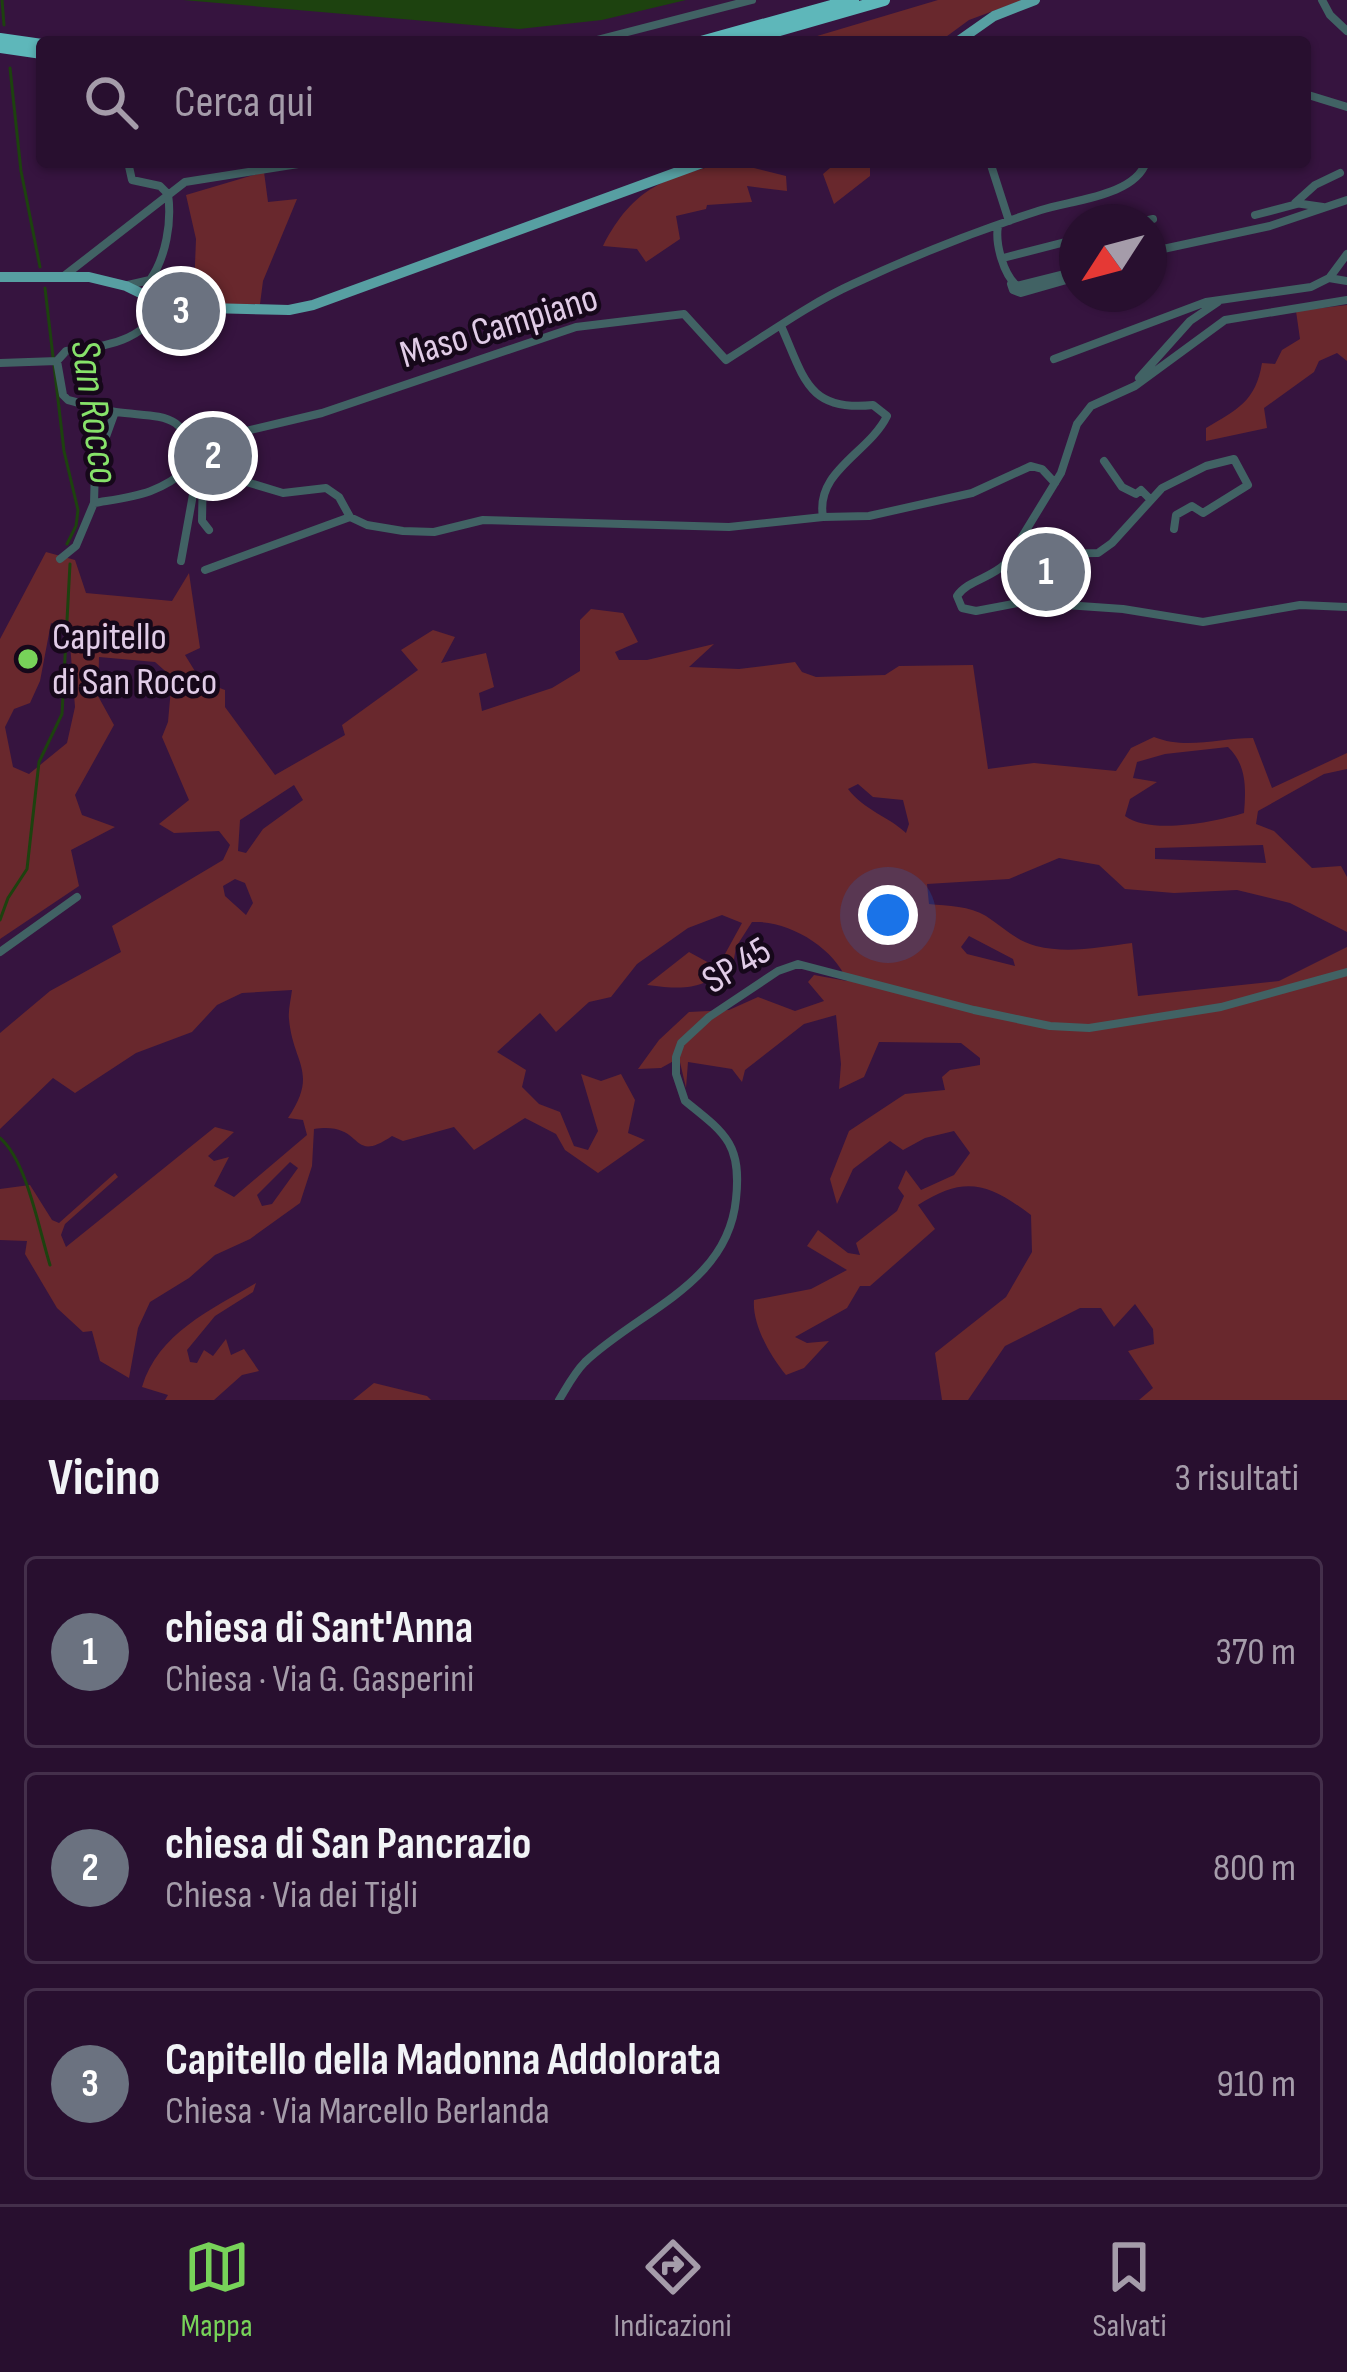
<!DOCTYPE html>
<html lang="it">
<meta charset="utf-8">
<style>
body{margin:0;font-family:"Sofia Sans Condensed",sans-serif;background:#301837;color:#f1f3f6}
.compass{position:absolute;left:1059px;top:204px;width:108px;height:108px;border-radius:50%;background:#280f2f;box-shadow:0 3px 9px #0004;rotate:234deg}
.you{position:absolute;left:888px;top:915px;width:42px;height:42px;margin:-30px;border:9px solid #fff;border-radius:50%;background:#1a73e8;box-shadow:0 0 0 18px #1a73e833}
.badge{display:grid;place-items:center;width:78px;height:78px;border-radius:50%;background:#77d259;color:#fff;font-size:39px;font-weight:700}
.pin{position:absolute;translate:-50% -50%;border:6px solid #fff;box-shadow:0 3px 12px #0006}
.list{margin:0;padding:0;list-style:none}
h2{display:flex;justify-content:space-between;align-items:center;height:156px;margin:0;padding:0 48px;font-size:51px}
h2 small{font-size:39px;font-weight:400;color:#a59caa}
.list li{display:grid;grid-template-columns:78px 1fr auto;gap:36px;align-items:center;box-sizing:border-box;height:192px;margin:0 24px 24px;padding:0 24px;border:3px solid #442f4b;border-radius:12px}
.list b{display:block;font-size:45px;white-space:nowrap}
.list p{margin:0;font-size:39px;white-space:nowrap;color:#a59caa}
.list em{font-size:39px;font-style:normal;color:#a59caa}
.icon{flex:none;width:66px;height:66px;fill:none;stroke:currentColor;stroke-width:2;stroke-linecap:round;stroke-linejoin:round}
.map{position:relative;flex:none;width:1347px;height:1400px;overflow:hidden}
.search{position:absolute;background:#280f2f;box-shadow:0 3px 9px #0004;left:36px;right:36px;top:36px;height:132px;display:flex;align-items:center;gap:30px;box-sizing:border-box;padding:0 42px;border-radius:12px;color:#a59caa;font-size:45px}
.sheet{height:804px;background:#280f2f}
nav{display:flex;justify-content:space-around;align-items:center;box-sizing:border-box;height:168px;border-top:3px solid #442f4b;background:#280f2f;font-size:33px;color:#a59caa}
nav a{display:grid;justify-items:center;gap:6px}
nav .on{color:#77d259}
.map>svg:first-child{display:block}
</style>
<div class="map">
<svg width="1347" height="1400" viewBox="0 0 1347 1400">
<rect width="100%" height="100%" fill="#36143f"/>
<!-- green -->
<path fill="#69282d" fill-rule="evenodd" d="M 938,0 L 1023,0 L 969,20 L 939,42 L 797,42 Z
M 730,162 L 786,176 L 787,191 L 747,186 L 752,202 L 707,205 L 706,209 L 676,216 L 680,239 L 646,262 L 637,249 L 603,246 C 634,186 666,177 730,162 Z
M 837,162 L 870,162 L 870,176 L 834,204 L 823,174 Z
M 264,172 L 268,202 L 297,199 L 263,281 L 260,304 L 182,305 L 176,302 L 194,290 L 196,239 L 186,195 Z
M 1347,305 L 1347,361 L 1337,353 L 1319,361 L 1314,372 L 1264,408 L 1267,428 L 1206,441 L 1206,428 C 1237,410 1256,401 1262,363 L 1275,364 L 1282,350 L 1300,339 L 1296,311 Z
M 46,552 L 75,560 L 86,593 L 172,601 L 189,573 L 200,648 L 185,655 L 201,681 L 225,690 L 225,707 L 275,775 L 345,735 L 342,725 L 418,670 L 401,650 L 433,630 L 455,637 L 441,663 L 486,653 L 494,687 L 479,693 L 482,711 L 552,688 L 580,671 L 580,620 L 591,609 L 623,613 L 638,642 L 615,652 L 619,660 L 647,660 L 714,644 L 689,667 L 739,669 L 795,662 L 802,672 L 816,677 L 885,675 L 899,666 L 973,665 L 988,769 L 1034,763 L 1116,771 L 1131,748 L 1154,737 C 1186,750 1219,738 1253,738 L 1272,788 L 1347,753 L 1347,769 L 1324,774 L 1258,811 L 1256,824 L 1274,831 L 1312,868 L 1341,866 L 1347,877 L 1347,932 L 1290,903 L 1237,890 L 1174,893 L 1125,889 L 1099,865 L 1059,858 L 1009,879 L 927,884 L 929,904 C 948,906 970,906 986,916 C 1003,927 1016,941 1036,946 C 1068,954 1100,947 1132,943 L 1138,996 L 1279,981 L 1347,947 L 1347,1400 L 1139,1400 L 1153,1388 L 1128,1351 L 1154,1344 L 1153,1329 L 1135,1304 L 1114,1327 L 1101,1308 L 1080,1308 L 1005,1346 L 968,1400 L 942,1400 L 935,1353 L 1006,1297 L 1032,1252 L 1031,1215 C 988,1183 965,1175 918,1205 L 935,1229 L 870,1286 L 860,1286 L 847,1308 L 795,1337 L 807,1343 L 829,1341 L 804,1368 L 786,1375 C 770,1356 752,1324 754,1300 L 811,1289 L 847,1270 L 807,1246 L 818,1230 L 848,1253 L 860,1255 L 856,1243 L 897,1211 L 904,1196 L 898,1188 L 906,1170 L 921,1190 L 954,1175 L 970,1153 L 954,1131 L 925,1138 L 903,1150 L 890,1141 L 853,1169 L 837,1204 L 830,1179 L 849,1131 L 905,1094 L 945,1090 L 942,1077 L 950,1070 L 980,1065 L 980,1058 L 961,1043 L 879,1042 L 864,1077 L 839,1089 L 841,1064 L 836,1015 L 804,1024 L 745,1070 L 742,1082 L 732,1069 L 688,1062 L 686,1088 L 679,1058 L 661,1068 L 638,1069 L 659,1040 L 689,1012 L 729,1010 L 758,997 L 795,1011 L 824,1001 L 808,982 L 814,975 L 847,981 C 834,947 788,920 752,922 L 736,947 L 733,965 C 700,990 687,990 647,985 L 689,952 L 711,964 L 725,954 L 742,923 L 722,915 L 688,928 L 637,964 L 611,997 L 589,1002 L 556,1032 L 540,1013 L 497,1052 L 526,1070 L 522,1087 L 539,1104 L 560,1112 L 574,1146 L 588,1150 L 598,1131 L 581,1074 L 601,1081 L 621,1074 L 635,1100 L 628,1133 L 645,1140 L 598,1173 L 565,1150 L 556,1134 L 525,1118 L 474,1150 L 454,1127 L 403,1141 L 392,1136 C 348,1166 366,1121 314,1129 L 312,1166 L 300,1203 L 250,1239 L 215,1255 L 189,1278 L 150,1302 L 138,1328 L 129,1378 L 100,1361 L 92,1331 L 83,1332 L 57,1308 L 25,1254 L 27,1241 L 0,1240 L 0,1189 L 30,1185 L 52,1220 L 59,1223 L 115,1173 L 118,1177 L 65,1224 L 61,1235 L 66,1247 L 215,1127 L 234,1132 L 208,1156 L 214,1161 L 229,1157 L 214,1186 L 234,1197 L 307,1135 L 303,1120 L 288,1118 C 319,1072 293,1064 289,1019 C 288,1010 291,999 292,990 L 242,993 L 217,1005 L 192,1032 L 136,1053 L 75,1093 L 53,1078 L 0,1129 L 0,1033 L 50,991 L 121,952 L 112,926 L 223,860 L 230,845 L 219,831 L 174,833 L 159,824 L 189,800 L 162,737 L 168,722 L 172,677 L 155,662 L 99,657 L 98,696 L 114,725 L 75,795 L 82,815 L 115,827 L 71,850 L 79,886 L 0,939 L 0,639 ZM 51,623 L 69,631 L 75,707 L 67,743 L 29,774 L 13,767 L 5,727 L 14,709 L 30,703 L 40,681 ZM 1228,747 C 1247,765 1246,789 1244,813 C 1215,822 1150,835 1125,816 L 1130,799 L 1157,782 L 1133,778 L 1137,762 L 1165,754 ZM 858,784 L 873,797 L 903,800 L 909,824 L 906,833 C 888,816 865,811 848,789 ZM 294,785 L 303,800 L 263,829 L 246,853 L 238,851 L 240,820 ZM 1263,845 L 1266,863 L 1155,859 L 1155,848 ZM 235,879 L 245,883 L 253,903 L 246,915 L 225,896 L 223,886 ZM 969,936 L 1013,959 L 1015,966 L 967,954 L 961,947 ZM 290,1162 L 298,1168 L 272,1204 L 262,1206 L 257,1195 Z
M 256,1283 L 253,1292 L 215,1316 L 187,1350 L 190,1362 L 197,1363 L 204,1350 L 213,1356 L 226,1339 L 231,1355 L 244,1349 L 259,1371 L 242,1375 L 214,1400 L 165,1400 L 168,1395 L 142,1387 C 158,1333 211,1310 256,1283 Z
M 374,1383 L 427,1396 L 431,1400 L 353,1400 Z"/>
<!-- water -->
<path fill="#1d420f" d="M 183,0 L 686,0 L 602,20 L 519,29 Z"/>
<g fill="none" stroke-linecap="round" stroke-linejoin="round">
<!-- stream -->
<path stroke="#1d420f" stroke-width="3" d="M 2,0 L 4,25
M 10,68 L 21,171 L 40,267
M 45,288 L 64,451 L 78,510 L 76,526 L 67,544
M 0,920 L 8,898 L 27,869 L 39,762 L 62,714 L 70,564
M 0,1138 C 27,1161 39,1230 50,1265"/>
<!-- minor -->
<path stroke="#416264" stroke-width="8" d="M 1322,0 L 1330,15 L 1347,31
M 589,42 L 752,0
M 1305,94 L 1347,107
M 128,162 L 132,180 L 160,186 L 168,194
M 990,162 L 1009,221
M 1323,207 L 1295,203 L 1315,185 L 1340,173
M 1255,215 L 1297,204
M 1140,222 L 1153,219
M 998,226 C 995,243 1003,274 1017,286 L 1077,271
M 1149,252 L 1270,226 L 1347,200
M 1003,258 L 1077,239
M 64,276 L 185,182 L 311,162
M 1330,277 L 1347,254
M 1011,284 L 1013,290 L 1021,293 L 1077,277
M 128,285 L 150,280 C 166,257 172,222 168,194
M 1347,300 L 1225,320 L 1135,386 L 1091,406 L 1077,424 L 1061,473 L 1006,563 C 992,578 968,580 957,596 L 962,608 L 976,611 L 1023,602 L 1123,609 L 1203,622 L 1300,605 L 1347,607
M 781,326 C 804,377 807,412 873,405 L 887,416 C 869,453 815,471 823,517
M 1054,359 L 1206,302 L 1311,287 L 1329,278 L 1347,281
M 0,363 L 57,361
M 1139,378 L 1190,321 L 1218,302
M 115,412 L 95,467 L 94,503 C 135,496 158,495 191,466 C 190,409 159,418 116,412 C 100,410 84,404 68,400 L 63,395 L 57,361 L 66,351 C 105,346 140,343 163,306
M 186,436 L 217,438 L 322,413 L 576,327 L 684,314 L 726,360 C 768,334 809,304 853,284 C 913,256 979,230 1041,210 C 1072,200 1135,196 1146,162
M 1104,461 L 1122,487 L 1136,494 L 1141,490 L 1150,499
M 198,468 L 203,469 L 202,521 L 209,530
M 203,469 L 283,493 L 326,488 L 339,497 L 350,517
M 350,517 L 367,525 L 403,531 L 434,532 L 483,520 L 729,527 L 823,517 L 869,516 L 972,493 L 1031,466 L 1042,469 L 1055,483
M 1019,544 L 1026,554 L 1098,553 L 1112,543 L 1162,488 L 1206,466 L 1234,459 L 1248,485 L 1203,513 L 1192,506 L 1176,515 L 1174,529
M 60,559 L 76,546 L 94,503
M 181,561 L 194,489 L 191,466
M 205,570 L 350,517
M 0,952 L 77,897
M 559,1400 C 567,1387 574,1373 585,1362 C 640,1310 728,1284 736,1199 C 742,1144 725,1133 685,1101 L 676,1074 L 676,1057 L 681,1043 L 709,1017 L 778,971 L 798,964 L 974,1010 L 1050,1026 L 1089,1028 L 1221,1007 L 1347,972"/>
<!-- major -->
<path stroke="#579fa2" stroke-width="10" d="M 957,42 L 994,16 L 1035,0
M 0,277 L 89,277 L 126,286 L 169,307 L 289,310 L 313,305 L 705,162"/>
<!-- highway -->
<path stroke="#5eb7ba" stroke-width="12" d="M 0,39 L 42,45
M 701,42 L 853,0
M 738,42 L 884,0
M 0,47 L 42,53"/>
</g>
<!-- markers -->
<circle fill="#77d259" stroke="#16081a" stroke-width="4.5" cx="28" cy="659" r="12"/>
<g text-anchor="middle" dominant-baseline="central" stroke-width="9" stroke-linejoin="round" paint-order="stroke">
<!-- street labels -->
<g font-size="39" fill="#e1cce7" stroke="#16081a">
<text transform="translate(499 327) rotate(-17)">Maso Campiano</text>
<text transform="translate(737 966) rotate(-31)">SP 45</text>
</g>
<!-- poi labels -->
<g font-size="39" fill="#e1cce7" stroke="#16081a" text-anchor="start">
<text x="52" y="637">Capitello<tspan x="52" dy="45">di San Rocco</tspan></text>
</g>
<!-- water labels -->
<g font-size="42" font-style="italic" fill="#87e26a" stroke="#16081a">
<text transform="translate(94 412) rotate(82)">San Rocco</text>
</g>
</g>
</svg>
<svg class="compass" viewBox="-18 -18 36 36"><path d="M0-13l5 13h-10z" fill="#e53935"/><path d="M0 13l5-13h-10z" fill="#a59caa"/></svg>
<div class="you"></div>
<div class="pin badge" style="left:1046px;top:572px;background:#6b7280">1</div>
<div class="pin badge" style="left:213px;top:456px;background:#6b7280">2</div>
<div class="pin badge" style="left:181px;top:311px;background:#6b7280">3</div>
<div class="search"><svg class="icon" aria-label="search" viewBox="0 0 24 24"><circle cx="10" cy="10" r="6"/><path d="M15 15l6 6"/></svg>Cerca qui</div>
</div>
<section class="sheet">
<h2>Vicino<small>3 risultati</small></h2>
<ul class="list">
<li><span class="badge" style="background:#6b7280">1</span><div><b>chiesa di Sant'Anna</b><p>Chiesa · Via G. Gasperini</p></div><em>370 m</em></li>
<li><span class="badge" style="background:#6b7280">2</span><div><b>chiesa di San Pancrazio</b><p>Chiesa · Via dei Tigli</p></div><em>800 m</em></li>
<li><span class="badge" style="background:#6b7280">3</span><div><b>Capitello della Madonna Addolorata</b><p>Chiesa · Via Marcello Berlanda</p></div><em>910 m</em></li>
</ul>
</section>
<nav>
<a class="on"><svg class="icon" aria-label="map" viewBox="0 0 24 24"><path d="M3 6l6-2 6 2 6-2v14l-6 2-6-2-6 2zM9 4v14M15 6v14"/></svg>Mappa</a>
<a><svg class="icon" aria-label="directions" viewBox="0 0 24 24"><path d="M12 3l9 9-9 9-9-9zM9 14v-3h6M13 9l2 2-2 2"/></svg>Indicazioni</a>
<a><svg class="icon" aria-label="saved" viewBox="0 0 24 24"><path d="M7 4h10v16l-5-4-5 4z"/></svg>Salvati</a>
</nav>
